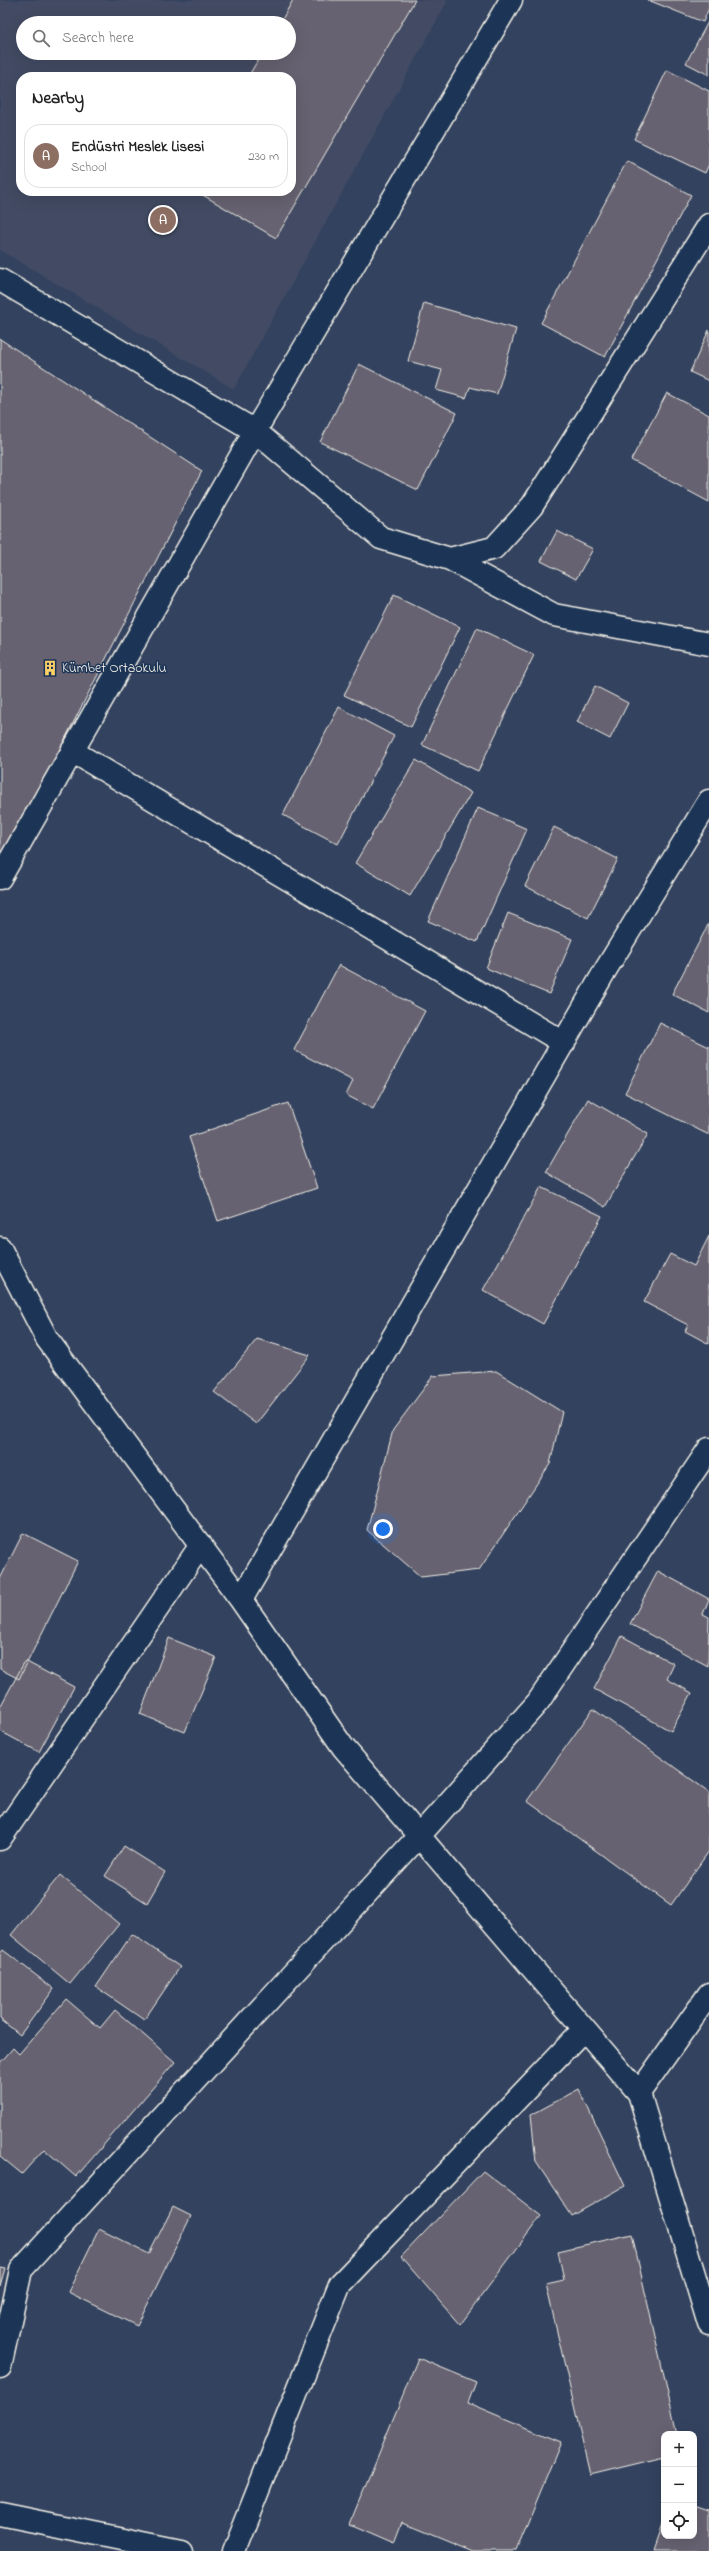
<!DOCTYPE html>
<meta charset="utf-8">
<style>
body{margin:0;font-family:"Indie Flower",sans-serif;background:#f2f2f2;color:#222}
.controls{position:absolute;right:12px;bottom:12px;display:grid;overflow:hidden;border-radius:8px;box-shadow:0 4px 16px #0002}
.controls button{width:36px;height:36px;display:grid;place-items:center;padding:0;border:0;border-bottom:1px solid #e0e0e0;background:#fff;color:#222;font:20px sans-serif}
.you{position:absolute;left:383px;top:1529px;width:14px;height:14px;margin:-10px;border:3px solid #fff;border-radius:50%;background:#1a73e8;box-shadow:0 0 0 6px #1a73e833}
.badge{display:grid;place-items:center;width:26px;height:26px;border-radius:50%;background:#111827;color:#fff;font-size:13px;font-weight:700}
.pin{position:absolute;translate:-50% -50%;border:2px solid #fff;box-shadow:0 1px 4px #0006}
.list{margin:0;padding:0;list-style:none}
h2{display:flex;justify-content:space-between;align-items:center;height:52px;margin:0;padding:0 16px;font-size:17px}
h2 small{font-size:13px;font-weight:400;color:#767676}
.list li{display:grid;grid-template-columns:26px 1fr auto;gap:12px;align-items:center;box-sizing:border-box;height:64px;margin:0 8px 8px;padding:0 8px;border:1px solid #e0e0e0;border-radius:16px}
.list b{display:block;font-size:15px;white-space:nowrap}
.list p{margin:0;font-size:13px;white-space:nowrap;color:#767676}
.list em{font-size:13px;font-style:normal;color:#767676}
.icon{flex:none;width:22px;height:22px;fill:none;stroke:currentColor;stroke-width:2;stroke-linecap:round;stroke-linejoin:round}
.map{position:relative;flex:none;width:709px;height:2551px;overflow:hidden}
.search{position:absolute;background:#fff;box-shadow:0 4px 16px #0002;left:16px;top:16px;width:280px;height:44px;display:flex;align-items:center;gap:10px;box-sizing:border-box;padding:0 14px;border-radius:22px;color:#767676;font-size:15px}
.panel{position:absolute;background:#fff;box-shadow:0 4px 16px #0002;left:16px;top:72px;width:280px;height:124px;border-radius:16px}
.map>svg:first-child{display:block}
</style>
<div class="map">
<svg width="709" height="2551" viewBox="0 0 709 2551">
<rect width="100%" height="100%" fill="#33425f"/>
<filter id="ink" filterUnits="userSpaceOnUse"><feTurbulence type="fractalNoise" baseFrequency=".025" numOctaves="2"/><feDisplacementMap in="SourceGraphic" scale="8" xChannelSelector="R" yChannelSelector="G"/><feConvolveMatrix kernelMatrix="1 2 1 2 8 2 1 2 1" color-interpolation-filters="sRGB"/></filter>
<g filter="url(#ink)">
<!-- built -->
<path fill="#424c64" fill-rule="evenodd" d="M 0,0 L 448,0 L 234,389 L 0,250 ZM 23,23 L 289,23 L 289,53 L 23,53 ZM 21,77 L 291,77 L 291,191 L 21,191 Z"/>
<!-- building -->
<path fill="#666271" stroke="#f4f1e8" d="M 293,0 L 415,0 L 276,238 L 196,191 L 291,191 L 291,77 L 248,77 L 262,53 L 289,53 L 289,23 L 280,23 Z
M 648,0 L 709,0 L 709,8 L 703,22 Z
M 709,20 L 709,75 L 686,63 Z
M 667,70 L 709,91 L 709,164 L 705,173 L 634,139 Z
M 627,161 L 691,195 L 605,357 L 541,323 Z
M 424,303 L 516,329 L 497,394 L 470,387 L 466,398 L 436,390 L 442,370 L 408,361 Z
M 709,330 L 709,381 L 690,372 Z
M 0,339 L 202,471 L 0,866 Z
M 359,364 L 457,413 L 418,490 L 320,442 Z
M 667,393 L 709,415 L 709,502 L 631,460 Z
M 557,531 L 593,549 L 576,579 L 541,561 Z
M 394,595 L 460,627 L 411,727 L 344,695 Z
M 477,628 L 534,655 L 478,771 L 422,745 Z
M 595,686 L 628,703 L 610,739 L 577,722 Z
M 339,707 L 394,736 L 338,844 L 283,815 Z
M 416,760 L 471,793 L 410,896 L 355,863 Z
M 478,808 L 527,829 L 477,942 L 428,921 Z
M 554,827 L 618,859 L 588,918 L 525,886 Z
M 508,913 L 572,939 L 549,994 L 486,968 Z
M 709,923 L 709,1013 L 672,994 Z
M 339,965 L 425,1011 L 373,1109 L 346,1095 L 353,1081 L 294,1050 Z
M 660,1023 L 709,1047 L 709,1135 L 625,1093 Z
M 588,1099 L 648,1134 L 605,1207 L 546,1172 Z
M 288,1103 L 317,1188 L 218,1221 L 189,1137 Z
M 541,1187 L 602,1216 L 543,1324 L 483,1290 Z
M 709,1236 L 709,1344 L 685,1331 L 688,1325 L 644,1302 L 670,1254 L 694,1266 Z
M 257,1339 L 310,1355 L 256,1424 L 214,1392 Z
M 496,1371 L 562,1412 L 550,1464 L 479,1570 L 421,1577 L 367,1530 L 393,1430 L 433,1376 Z
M 23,1533 L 78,1561 L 19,1679 L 0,1669 L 0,1579 Z
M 658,1571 L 709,1599 L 703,1614 L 709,1617 L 708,1666 L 630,1624 Z
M 622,1636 L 674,1664 L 667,1679 L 692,1693 L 671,1731 L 594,1689 Z
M 169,1638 L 216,1657 L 185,1732 L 140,1714 Z
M 25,1661 L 74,1687 L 39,1752 L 0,1731 L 0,1707 Z
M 593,1709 L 709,1792 L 709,1851 L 671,1905 L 527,1801 Z
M 124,1846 L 165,1872 L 147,1903 L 105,1876 Z
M 60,1875 L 119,1924 L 70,1984 L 11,1935 Z
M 132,1934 L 180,1967 L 144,2020 L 96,1987 Z
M 3,1950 L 54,1989 L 20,2035 L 0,2019 L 0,1954 Z
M 66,1999 L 100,2028 L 115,2010 L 175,2062 L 76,2177 L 44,2149 L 22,2174 L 0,2156 L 0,2063 L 13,2048 L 19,2054 Z
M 579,2089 L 625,2186 L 572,2216 L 536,2162 L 531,2115 Z
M 483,2171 L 541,2216 L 460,2325 L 401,2257 Z
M 173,2207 L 191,2216 L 137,2326 L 68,2292 L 99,2229 L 149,2254 Z
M 632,2234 L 677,2434 L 664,2434 L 664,2457 L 590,2475 L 546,2284 L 564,2280 L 558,2251 Z
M 0,2267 L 5,2268 L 0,2286 Z
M 418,2358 L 476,2382 L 468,2403 L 561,2442 L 516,2551 L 472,2551 L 402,2522 L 394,2543 L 350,2524 Z
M 694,2505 L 709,2510 L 709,2551 L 653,2551 L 664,2519 L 664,2536 L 694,2536 Z"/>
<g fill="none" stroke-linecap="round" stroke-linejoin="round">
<defs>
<path id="minor" d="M 0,280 L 255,431 L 381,538 L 450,559 L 494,548 L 532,506 L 709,225
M 450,559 L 554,615 L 709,644
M 72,751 L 564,1043
M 0,878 L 255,431 L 511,0
M 0,1248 L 47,1339 L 241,1600 L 343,1747 L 639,2093 L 709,2324
M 241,1600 L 606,969 L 709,801
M 0,1839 L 201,1545
M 639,2093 L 709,1994
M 0,2367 L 21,2270 L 419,1836 L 538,1702 L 709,1449
M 0,2514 L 182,2551
M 234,2551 L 340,2284 L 584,2029"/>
</defs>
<!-- minor casing -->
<use href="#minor" stroke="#f4f1e8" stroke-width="25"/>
<!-- minor -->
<use href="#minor" stroke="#1d3557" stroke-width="22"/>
</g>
</g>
<!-- icons -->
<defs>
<symbol id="building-bare" viewBox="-9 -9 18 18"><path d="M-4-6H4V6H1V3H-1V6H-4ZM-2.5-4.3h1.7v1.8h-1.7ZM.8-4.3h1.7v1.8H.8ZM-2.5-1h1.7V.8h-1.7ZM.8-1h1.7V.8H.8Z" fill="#ffd166" stroke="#1d3557" stroke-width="2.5" paint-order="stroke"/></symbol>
</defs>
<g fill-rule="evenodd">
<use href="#building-bare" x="39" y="657" width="22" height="22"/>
</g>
<g text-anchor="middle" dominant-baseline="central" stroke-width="3" stroke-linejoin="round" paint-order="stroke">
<!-- poi labels -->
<g font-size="14" fill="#f4f1e8" stroke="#1d3557" text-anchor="start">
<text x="62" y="668">Kümbet Ortaokulu</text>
</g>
</g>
</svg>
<div class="controls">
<button>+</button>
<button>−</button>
<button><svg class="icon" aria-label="locate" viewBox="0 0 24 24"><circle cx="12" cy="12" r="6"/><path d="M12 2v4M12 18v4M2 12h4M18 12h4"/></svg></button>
</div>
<div class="you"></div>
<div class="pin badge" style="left:163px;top:220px;background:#8d6e63">A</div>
<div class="search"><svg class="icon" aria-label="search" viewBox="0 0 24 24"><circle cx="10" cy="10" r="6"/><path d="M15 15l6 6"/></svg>Search here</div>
<section class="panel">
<h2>Nearby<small></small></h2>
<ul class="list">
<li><span class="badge" style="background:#8d6e63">A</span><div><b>Endüstri Meslek Lisesi</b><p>School</p></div><em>230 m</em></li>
</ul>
</section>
</div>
